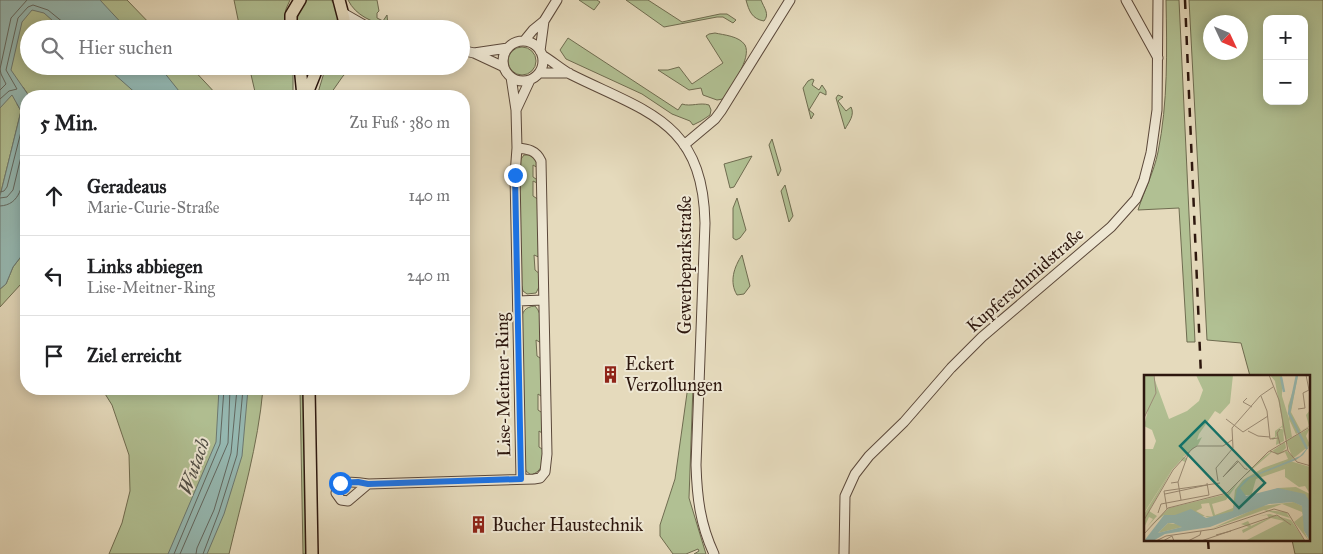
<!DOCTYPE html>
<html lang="de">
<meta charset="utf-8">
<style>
body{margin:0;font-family:"IM FELL Great Primer",serif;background:#f2f2f2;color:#202124}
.controls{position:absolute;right:15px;top:15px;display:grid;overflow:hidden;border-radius:10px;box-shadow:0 2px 12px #0003}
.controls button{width:45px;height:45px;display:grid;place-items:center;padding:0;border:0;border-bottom:1px solid #e0e0e0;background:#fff;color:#202124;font:25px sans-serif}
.compass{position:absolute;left:1203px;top:15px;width:45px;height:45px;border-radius:50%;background:#fff;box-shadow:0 2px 12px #0003;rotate:134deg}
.stop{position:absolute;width:15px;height:15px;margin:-11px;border:4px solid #1a73e8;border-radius:50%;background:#fff}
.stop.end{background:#1a73e8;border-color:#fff;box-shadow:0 1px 5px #0008}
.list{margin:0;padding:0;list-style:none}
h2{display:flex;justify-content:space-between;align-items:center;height:65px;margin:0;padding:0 20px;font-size:21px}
h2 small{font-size:16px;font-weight:400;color:#757577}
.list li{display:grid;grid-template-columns:32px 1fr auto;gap:15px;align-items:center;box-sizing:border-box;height:80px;padding:0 20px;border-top:1px solid #e0e0e0}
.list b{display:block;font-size:19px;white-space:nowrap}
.list p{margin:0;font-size:16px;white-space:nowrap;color:#757577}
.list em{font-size:16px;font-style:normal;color:#757577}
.icon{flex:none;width:28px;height:28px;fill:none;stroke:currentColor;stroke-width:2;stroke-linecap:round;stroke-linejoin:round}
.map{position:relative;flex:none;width:1323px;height:554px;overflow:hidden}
.search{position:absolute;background:#fff;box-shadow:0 2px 12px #0003;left:20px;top:20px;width:450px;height:55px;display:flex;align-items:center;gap:12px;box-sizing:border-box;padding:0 18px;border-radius:28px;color:#757577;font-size:19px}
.panel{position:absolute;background:#fff;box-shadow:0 2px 12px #0003;left:20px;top:90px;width:450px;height:305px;border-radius:20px}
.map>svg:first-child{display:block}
</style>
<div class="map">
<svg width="1323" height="554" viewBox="0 0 1323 554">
<rect width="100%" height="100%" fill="#e5dabc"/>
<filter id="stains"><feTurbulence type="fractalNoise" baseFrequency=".004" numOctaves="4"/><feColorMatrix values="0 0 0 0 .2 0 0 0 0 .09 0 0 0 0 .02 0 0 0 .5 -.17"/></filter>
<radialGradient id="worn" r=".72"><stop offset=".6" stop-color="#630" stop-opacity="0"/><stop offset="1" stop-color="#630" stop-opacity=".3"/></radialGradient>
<!-- green -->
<path fill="#b1c093" stroke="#6f6c50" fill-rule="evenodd" d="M 0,0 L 127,0 L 155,29 L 29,29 L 29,66 L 190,66 L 218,96 L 29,96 L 23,87 L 17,104 L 21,111 L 0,196 Z
M 234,0 L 290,0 L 286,9 L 284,29 L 240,29 Z
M 305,0 L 331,0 C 339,8 338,19 336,29 L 297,29 L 298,12 Z
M 348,0 L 377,0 L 379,11 L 377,13 L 377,18 L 383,21 L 387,15 L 388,26 C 372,22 356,16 348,0 Z
M 579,0 L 597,0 L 600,2 L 594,10 Z
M 626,0 L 648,0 L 682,22 L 720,14 L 727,14 L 736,20 L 733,23 L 723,17 L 717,17 L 664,27 Z
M 746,0 L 761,0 C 764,8 770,14 764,21 C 752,19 749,11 746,0 Z
M 1166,0 L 1179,0 L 1195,342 L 1187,342 L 1179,208 L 1138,210 C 1144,191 1154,172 1158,152 C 1168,103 1167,50 1166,0 Z
M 1189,0 L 1323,0 L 1323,554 L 1295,554 L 1292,540 L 1309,540 L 1309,376 L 1250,376 L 1241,343 L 1207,340 ZM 1267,19 L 1304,19 L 1304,101 L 1267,101 ZM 1210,22 L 1240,22 L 1240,52 L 1210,52 Z
M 715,33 C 724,35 739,36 745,45 C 752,58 731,87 723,99 L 717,100 L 703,95 L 701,88 L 689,90 L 658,70 L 668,70 L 679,67 L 692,84 L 723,63 L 706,36 L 709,34 Z
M 568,38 L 678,110 L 682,104 C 691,107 700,102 709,105 L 711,110 L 710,115 L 701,121 L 693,125 L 690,121 L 672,114 L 642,94 L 566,59 L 560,50 Z
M508 61a14 14 0 1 1 28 0a14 14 0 1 1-28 0Z
M 249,66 L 293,66 L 293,96 L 256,96 Z
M 326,66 L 354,66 L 343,76 L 329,96 L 317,96 Z
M 812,79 L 814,80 L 812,85 L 819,90 L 822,85 L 826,91 L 826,95 L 820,92 L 809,110 L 814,114 L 811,119 L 803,88 L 808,81 Z
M 838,95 L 843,97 L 838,101 L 846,111 L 851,107 C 855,115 849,122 845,129 L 836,98 Z
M 772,139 L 781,170 L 778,176 L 769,145 Z
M 524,155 L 531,155 L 537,161 L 538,168 L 533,165 L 533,177 L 539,181 L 539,184 L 533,181 L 533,196 L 539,200 L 541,258 L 534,255 L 535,270 L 541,275 L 540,285 L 536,293 L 527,294 L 523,291 L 520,280 L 518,169 L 521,159 Z
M 752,156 L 734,187 L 730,188 L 724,164 Z
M 785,185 L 793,216 L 789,222 L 781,191 Z
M 737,198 L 746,230 L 740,238 L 736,240 L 733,238 L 733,208 Z
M 26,250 L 26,291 L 21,284 L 0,307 L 0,289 L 6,284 L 13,267 Z
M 742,255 L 750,286 L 744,294 L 737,295 C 729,282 734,267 742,255 Z
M 535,306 C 544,315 542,333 543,344 L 536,340 L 537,356 L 543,360 L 544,398 L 538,394 L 538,410 L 544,414 L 545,435 L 539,431 L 539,447 L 545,451 C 543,462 543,471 531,475 L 526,471 L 524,463 L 520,321 C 523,312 524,307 535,306 Z
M 688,386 L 693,386 L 689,498 L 706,554 L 694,554 L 699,551 L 698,549 L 686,554 L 673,554 L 660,536 L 660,525 L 675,479 Z
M 102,389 L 263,389 C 258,445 242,499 229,554 L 109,554 L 122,523 L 130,491 L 129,455 L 112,405 Z
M 300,389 L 305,389 L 307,554 L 303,554 Z"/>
<!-- water -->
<path fill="#96bab4" stroke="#6c7972" d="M 0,0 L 100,0 L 127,29 L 62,29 L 44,13 L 32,10 L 22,22 L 11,70 L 29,96 L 26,96 L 26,250 L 13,267 L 6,284 L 0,289 L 0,196 L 21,111 L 12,95 L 0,108 Z
M 105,66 L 159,66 L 183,96 L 139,96 Z
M 219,389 L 248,389 L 242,456 L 224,514 L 207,554 L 168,554 L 216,442 Z"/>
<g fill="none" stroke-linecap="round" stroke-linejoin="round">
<!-- shore -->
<path stroke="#626861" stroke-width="1" d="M 0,90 L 6,84 L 1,74 L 0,69 L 11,18 L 27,0
M 0,99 L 9,91 L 17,89 L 6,70 L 18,18 L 28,7 L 33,5 L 48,10 L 64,23 L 65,29
M 0,192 L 4,191 L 7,187 L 26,112 L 23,102 L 26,100
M 0,198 L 7,197 L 13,190 L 26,136
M 0,206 C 21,205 22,184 26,168
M 174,554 L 220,444 L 224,389
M 180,554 L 228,443 L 230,389
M 196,554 L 197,548 L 214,510 L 231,453 L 237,389
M 203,554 L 219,512 L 237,455 L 243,389"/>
<defs>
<path id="minor" d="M 1126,0 L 1158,58
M 343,13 L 371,29
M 524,41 L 533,30 L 544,21 L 557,0
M503 61a20 20 0 1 1 40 0a20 20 0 1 1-40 0Z
M 461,50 L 474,53 L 504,67
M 540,51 L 544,21
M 474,53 L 508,48
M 542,55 C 552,61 561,69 570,74 C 646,112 703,121 705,223 L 696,465 C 697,497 700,524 714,554
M 539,73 L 569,73
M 511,77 L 516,110 L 517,148
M 516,110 L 530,80
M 684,145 L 715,119 L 721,111 L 790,0
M 518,301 L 543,300
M 368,484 L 348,501 L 341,500 L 336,493 L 338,484 C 347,481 358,482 368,484 L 534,479 L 540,478 L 545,472 L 547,454 L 541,161 C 536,150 528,149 517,148 L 515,175 L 521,479
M 844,554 L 845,496 L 855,474 L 869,456 L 904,422 L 951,368 L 982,337 L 1111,227 L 1136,199 L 1144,180 L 1151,153 L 1157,110 L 1158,0"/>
<path id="major" d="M 339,0 L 344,19 L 343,29
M 291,29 L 291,15 L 300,0
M 300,66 L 303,96
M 306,96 L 318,66
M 309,389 L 312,554"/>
</defs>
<!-- minor casing -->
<use href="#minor" stroke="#5b483a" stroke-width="11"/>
<!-- major casing -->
<use href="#major" stroke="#2d170e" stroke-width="14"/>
<!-- minor -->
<use href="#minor" stroke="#eee7d3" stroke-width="9"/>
<!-- major -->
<use href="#major" stroke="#e5dabc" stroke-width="11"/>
<!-- rail -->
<path stroke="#2d170e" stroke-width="2.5" stroke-dasharray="9 9" stroke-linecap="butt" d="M 1185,0 L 1201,376
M 1208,540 L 1209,554"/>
</g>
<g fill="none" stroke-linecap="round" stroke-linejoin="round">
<!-- route -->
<path stroke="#1a73e8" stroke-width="6" d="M 340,483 L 358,482 L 368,484 L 521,479 L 515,175"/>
</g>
<!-- icons -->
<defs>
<symbol id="building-bare" viewBox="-9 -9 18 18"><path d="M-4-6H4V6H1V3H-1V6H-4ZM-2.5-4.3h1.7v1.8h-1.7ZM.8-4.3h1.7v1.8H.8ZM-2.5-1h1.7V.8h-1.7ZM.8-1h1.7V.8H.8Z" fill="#8f2418" stroke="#eee7d3" stroke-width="2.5" paint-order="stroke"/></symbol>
</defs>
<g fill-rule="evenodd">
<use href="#building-bare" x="598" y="362" width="25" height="25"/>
<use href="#building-bare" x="466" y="512" width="25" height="25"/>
</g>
<g text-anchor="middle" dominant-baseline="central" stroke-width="4" stroke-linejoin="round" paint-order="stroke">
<!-- street labels -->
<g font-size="18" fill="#2d170e" stroke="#eee7d3">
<text transform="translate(685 265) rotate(-90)">Gewerbeparkstraße</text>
<text transform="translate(1025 280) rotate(-41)">Kupferschmidstraße</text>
<text transform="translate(503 385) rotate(-91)">Lise-Meitner-Ring</text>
</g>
<!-- poi labels -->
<g font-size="18" fill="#2d170e" stroke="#eee7d3" text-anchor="start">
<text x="625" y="364">Eckert<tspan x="625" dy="21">Verzollungen</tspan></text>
<text x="492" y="525">Bucher Haustechnik</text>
</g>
<!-- water labels -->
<g font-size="19" font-style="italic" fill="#525048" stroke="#eee7d3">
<text transform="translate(194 466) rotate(-71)">Wutach</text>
</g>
</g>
<!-- overview -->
<g transform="translate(1144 375)">
<rect width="166" height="166" fill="#e5dabc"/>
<path d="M 0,0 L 9,0 L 25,44 L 43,36 L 55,26 L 59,15 L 52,0 L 89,0 L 86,28 L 76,39 L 71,36 L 55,59 L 53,65 L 58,62 L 54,70 L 39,82 L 43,83 L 41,87 L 37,85 L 28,95 L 5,136 L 13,141 L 3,152 L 9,144 L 5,142 L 0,153 L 0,139 L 32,88 L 0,138 L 0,74 L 9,74 L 12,66 L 8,55 L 0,51 L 4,35 L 0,42 ZM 126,0 L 138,1 L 138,21 L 145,44 L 144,31 L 154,0 L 147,37 L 157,56 L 165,51 L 162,40 L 166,35 L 166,51 L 152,59 L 145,44 L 148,62 L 142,65 L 138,52 L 135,54 L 139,54 L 140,66 L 132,70 L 133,61 L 129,65 L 127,63 L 131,62 L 131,56 L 138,51 L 138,45 L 131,6 ZM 166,53 L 162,61 L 166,70 L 146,86 L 166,92 L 166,133 L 155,121 L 139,120 L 114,126 L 73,145 L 71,141 L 20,140 L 5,152 L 25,133 L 83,119 L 118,83 L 141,67 L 142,73 L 138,77 L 143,76 L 148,81 L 142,66 ZM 129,76 L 133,80 L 141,77 L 144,84 L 119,93 L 99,105 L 91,115 L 89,133 L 71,140 L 68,129 L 82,125 L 96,105 ZM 141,94 L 141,102 L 155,112 L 161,111 L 166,119 L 152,112 L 134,113 L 99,127 L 98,115 L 99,123 L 101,120 L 111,120 L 108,118 L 112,104 ZM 65,128 L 69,141 L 63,142 L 52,136 L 58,133 L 57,129 ZM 150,127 L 158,131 L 161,140 L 160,156 L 165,166 L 150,147 L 159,140 L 158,137 L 138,129 L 122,135 L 142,137 L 146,143 L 120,135 L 67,154 L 117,131 ZM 126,139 L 147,145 L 161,166 L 101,166 L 140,146 L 127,143 L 99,158 L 98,155 L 105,152 L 97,149 L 104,146 L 107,151 L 125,143 L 123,140 L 114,141 ZM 24,148 L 38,150 L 38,152 L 14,158 Z" fill="#b1c093" fill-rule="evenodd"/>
<path d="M 166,70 L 159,80 L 152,85 L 106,103 L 96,113 L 102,121 L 134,113 L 161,119 L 166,127 L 166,166 L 160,156 L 158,131 L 149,127 L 125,129 L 66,152 L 21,159 L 9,166 L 0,166 L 20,140 L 31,140 L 47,134 L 62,143 L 89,136 L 93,114 L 103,103 L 156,81 ZM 24,148 L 29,148 L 38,152 L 14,158 Z" fill="#96bab4" fill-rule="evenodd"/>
<path fill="none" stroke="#96bab4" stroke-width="2.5" d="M 153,0 L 145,38 L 163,74M 137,2 L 140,17"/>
<path fill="none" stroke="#9b8c76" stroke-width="1" d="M 125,0 L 135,25 L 144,76 L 153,87 L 167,91M 162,0 L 165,15M 117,21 L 123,36 L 126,64 L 134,63M 103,23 L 99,27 L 108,32M 154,34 L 161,33 L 159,18 L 167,14M 0,43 L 12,18 L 10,0M 82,44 L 99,57 L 124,41M 104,56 L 114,61 L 126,62M 136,69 L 133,58 L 136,54M 126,76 L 134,79 L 143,75M 94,87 L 79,102 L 93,86 L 94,86 L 101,94 L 103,94 L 103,95M 74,106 L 72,93 L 89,73 L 88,53 L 116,21 L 129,12M 34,107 L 45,77M 27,108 L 34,107 L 37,125M 21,119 L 63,110M 23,134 L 20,116 L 76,108M 14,138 L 17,129 L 65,120 L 63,108M 0,145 L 29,95 L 48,74 L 53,71 L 79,71 L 88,65M 0,159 L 24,133 L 83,118 L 124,77 L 164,53M 72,160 L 87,156M 12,166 L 22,161 L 70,154 L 130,134 L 144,138 L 161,166M 19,166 L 28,161 L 30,166M 44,166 L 56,160 L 57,156M 57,166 L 133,140 L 147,150"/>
<path fill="#0f766e" fill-opacity="0.15" stroke="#0f766e" stroke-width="2.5" d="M 61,46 L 121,108 L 95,133 L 36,71 Z"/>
<rect width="166" height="166" fill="none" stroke="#2d170e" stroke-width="2.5"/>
</g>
<rect width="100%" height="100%" filter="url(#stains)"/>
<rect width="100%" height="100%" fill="url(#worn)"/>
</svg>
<div class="controls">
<button>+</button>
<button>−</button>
</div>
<svg class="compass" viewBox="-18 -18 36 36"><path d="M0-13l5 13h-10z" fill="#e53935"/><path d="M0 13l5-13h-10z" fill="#757577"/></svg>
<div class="stop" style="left:340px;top:483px"></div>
<div class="stop end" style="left:515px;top:175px"></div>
<div class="search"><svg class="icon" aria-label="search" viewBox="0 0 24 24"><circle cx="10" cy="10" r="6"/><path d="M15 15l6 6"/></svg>Hier suchen</div>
<section class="panel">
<h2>5 Min.<small>Zu Fuß · 380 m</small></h2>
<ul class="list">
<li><svg class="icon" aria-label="ahead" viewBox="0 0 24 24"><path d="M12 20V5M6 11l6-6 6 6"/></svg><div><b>Geradeaus</b><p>Marie-Curie-Straße</p></div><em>140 m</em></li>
<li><svg class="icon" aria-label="left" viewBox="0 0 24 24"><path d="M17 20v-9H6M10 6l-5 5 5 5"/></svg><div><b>Links abbiegen</b><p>Lise-Meitner-Ring</p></div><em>240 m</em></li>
<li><svg class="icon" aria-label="arrive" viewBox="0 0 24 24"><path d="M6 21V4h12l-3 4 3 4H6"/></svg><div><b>Ziel erreicht</b></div></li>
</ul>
</section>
</div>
